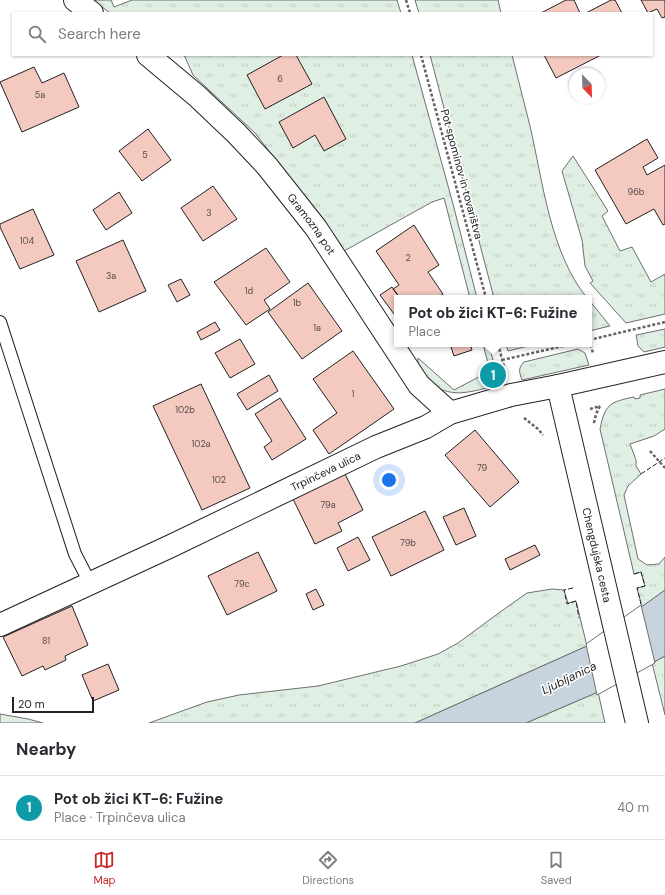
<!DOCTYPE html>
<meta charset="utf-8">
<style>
body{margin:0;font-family:"DM Sans",sans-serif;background:#f7f7f7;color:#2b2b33}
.compass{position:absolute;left:569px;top:68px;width:36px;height:36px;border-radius:50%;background:#fff;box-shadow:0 1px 3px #0004;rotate:157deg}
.scale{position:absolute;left:12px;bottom:10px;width:82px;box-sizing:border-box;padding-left:4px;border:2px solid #222;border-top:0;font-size:11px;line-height:14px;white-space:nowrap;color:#222;-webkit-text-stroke:3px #fff;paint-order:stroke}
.you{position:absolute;left:389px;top:480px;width:14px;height:14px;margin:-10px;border:3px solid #fff;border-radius:50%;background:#1a73e8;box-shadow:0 0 0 6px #1a73e833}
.badge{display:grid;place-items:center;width:26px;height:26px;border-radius:50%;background:#c62828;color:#fff;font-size:13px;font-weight:700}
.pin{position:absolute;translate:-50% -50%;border:2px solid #fff;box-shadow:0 1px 4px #0006}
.popup{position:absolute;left:394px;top:295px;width:198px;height:52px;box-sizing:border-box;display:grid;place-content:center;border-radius:0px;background:#fff;filter:drop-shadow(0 1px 3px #0005);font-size:13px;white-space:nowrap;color:#7c7c81}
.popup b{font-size:15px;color:#2b2b33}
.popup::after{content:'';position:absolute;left:50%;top:100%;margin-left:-8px;border:8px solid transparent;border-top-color:#fff}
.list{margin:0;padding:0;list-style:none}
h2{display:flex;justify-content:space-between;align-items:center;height:52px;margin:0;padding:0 16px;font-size:17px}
h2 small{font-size:13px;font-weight:400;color:#7c7c81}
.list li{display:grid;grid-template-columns:26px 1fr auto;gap:12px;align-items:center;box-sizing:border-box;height:64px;padding:0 16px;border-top:1px solid #e1e1e2}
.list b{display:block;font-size:15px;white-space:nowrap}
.list p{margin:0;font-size:13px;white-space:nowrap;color:#7c7c81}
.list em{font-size:13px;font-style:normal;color:#7c7c81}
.icon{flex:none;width:22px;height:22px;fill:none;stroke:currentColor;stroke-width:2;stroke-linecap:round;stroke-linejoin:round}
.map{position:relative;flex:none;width:665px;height:723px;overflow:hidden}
.search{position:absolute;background:#fff;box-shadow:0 1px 3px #0004;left:12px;right:12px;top:12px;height:44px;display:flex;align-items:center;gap:10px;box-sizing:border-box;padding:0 14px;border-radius:0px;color:#7c7c81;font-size:15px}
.sheet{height:116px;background:#fff}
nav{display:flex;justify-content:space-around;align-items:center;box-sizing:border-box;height:56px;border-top:1px solid #e1e1e2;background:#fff;font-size:11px;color:#7c7c81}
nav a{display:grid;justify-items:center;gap:2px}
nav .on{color:#c62828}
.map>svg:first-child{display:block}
</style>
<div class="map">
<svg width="665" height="723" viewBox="0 0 665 723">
<defs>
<pattern id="grass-tufts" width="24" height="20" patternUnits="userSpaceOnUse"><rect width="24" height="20" fill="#e0efe3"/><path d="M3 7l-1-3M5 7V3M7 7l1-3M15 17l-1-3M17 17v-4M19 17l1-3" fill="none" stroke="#c0cdc2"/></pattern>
</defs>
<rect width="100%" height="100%" fill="#fff"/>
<!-- grass -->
<path fill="url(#grass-tufts)" stroke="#6f6f6f" d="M 93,0 L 111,0 L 114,7 L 132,0 L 397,0 L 401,13 L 110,13 Z
M 415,0 L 498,0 L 501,13 L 419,13 Z
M 184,55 L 412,55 L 453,204 L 477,298 L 470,298 L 444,198 L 432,202 L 344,251 L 316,211 L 255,133 L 193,75 Z
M 430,55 L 512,55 C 518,79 524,102 530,126 C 543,182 550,252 587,298 L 494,298 Z
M 573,156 L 608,211 L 602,216 L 620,251 L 632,247 L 651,282 L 665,274 L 665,314 L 626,323 L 590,283 L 593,281 L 585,266 L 582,240 L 562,171 Z
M 589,300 L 610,326 L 589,331 Z
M 665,329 L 665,347 L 644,352 L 638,346 L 636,335 Z
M 483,344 L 489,344 L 499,385 C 472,391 448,402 426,378 C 422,373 417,365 418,358 L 454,390 L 490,371 Z
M 506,344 L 536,344 L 508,351 Z
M 578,349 L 585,353 L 589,365 L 522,380 C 519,372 518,368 524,362 Z
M 665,389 L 665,429 L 654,436 L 630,444 L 636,460 L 636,466 L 641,474 L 628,486 L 624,495 L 638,559 L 647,565 L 659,564 L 665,557 L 665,590 L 642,607 L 637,588 L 645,586 L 641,572 L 634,574 L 600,429 C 605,404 610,402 634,397 L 635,399 L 640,398 L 640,395 Z
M 552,589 L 564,590 L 568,603 L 576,601 L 587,646 L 415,723 L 149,723 L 207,702 L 239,695 L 318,686 L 401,666 L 438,654 L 458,643 L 503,610 L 527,593 Z
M 665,656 L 665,715 L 652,663 Z
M 598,692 L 605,723 L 526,723 Z
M 0,714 L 28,719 L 43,723 L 0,723 Z"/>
<!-- water -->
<path fill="#c7d3dd" stroke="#6f6f6f" d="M 665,590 L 665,656 L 598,692 L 526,723 L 415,723 L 587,646 Z"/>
<!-- pier -->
<path fill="#fff" stroke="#6f6f6f" d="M 641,605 L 655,663 L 597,695 L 586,644 Z"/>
<!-- building -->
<path fill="#f3c9c0" stroke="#222" d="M 566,0 L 574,0 L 580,13 L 541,13 Z
M 611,0 L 615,0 L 622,13 L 586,13 Z
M 641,0 L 665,0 L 665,17 L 662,18 L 657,9 L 648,13 Z
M 283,55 L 296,55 L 312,84 L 265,109 L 247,75 Z
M 544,55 L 601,55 L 556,78 Z
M 34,67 L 42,83 L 64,73 L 79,107 L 22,132 L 0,82 Z
M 324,97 L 346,139 L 324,151 L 315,135 L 293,148 L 279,122 Z
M 148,129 L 171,160 L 142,181 L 119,151 Z
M 647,139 L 658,158 L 643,167 L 647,175 L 665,165 L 665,224 L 663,225 L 654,209 L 626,224 L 595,170 Z
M 213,186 L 237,219 L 203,241 L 181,208 Z
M 119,192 L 132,213 L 106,230 L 93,210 Z
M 33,209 L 54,255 L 20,269 L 0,227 L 0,224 Z
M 414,225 L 439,265 L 428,272 L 443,294 L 437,298 L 400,298 L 393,289 L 399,285 L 376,251 Z
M 123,240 L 146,291 L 99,312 L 76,261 Z
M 266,248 L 290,282 L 264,300 L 270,309 L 246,325 L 214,282 Z
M 181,279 L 190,295 L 177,302 L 168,285 Z
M 308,283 L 342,331 L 302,359 L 268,312 Z
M 392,287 L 400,298 L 397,298 L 397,318 L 380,295 Z
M 215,322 L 220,330 L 201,340 L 197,332 Z
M 240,339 L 255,364 L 230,378 L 215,353 Z
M 450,344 L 470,344 L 472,350 L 454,356 Z
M 353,351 L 394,409 L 329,454 L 313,430 L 337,413 L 313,379 Z
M 269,375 L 278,391 L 247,410 L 237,394 Z
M 201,384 L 250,488 L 202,510 L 153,406 Z
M 280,398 L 306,439 L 272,460 L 264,447 L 272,441 L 255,414 Z
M 475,430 L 519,482 L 490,507 L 445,455 Z
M 345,474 L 363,510 L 338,523 L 342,531 L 315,544 L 293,499 Z
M 464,508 L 476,536 L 456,545 L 443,517 Z
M 425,511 L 444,550 L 391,576 L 372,537 Z
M 358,537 L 370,560 L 348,571 L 337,548 Z
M 535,545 L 540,555 L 510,570 L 505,559 Z
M 258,552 L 277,591 L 227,615 L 208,576 Z
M 316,589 L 324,605 L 313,610 L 306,594 Z
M 72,606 L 88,645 L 65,656 L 66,660 L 45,670 L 43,666 L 22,676 L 3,637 Z
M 108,664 L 119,690 L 93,701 L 82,675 Z"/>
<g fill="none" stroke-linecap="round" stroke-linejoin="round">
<defs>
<path id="lane" d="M 0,322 L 75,554 L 90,583"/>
<g id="street">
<path d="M 75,0 L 92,13"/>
<path id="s1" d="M 148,55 L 197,96 L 236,133 L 267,166 L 316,228 L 419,385 L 450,413"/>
<path id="s2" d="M 0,625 L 171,546 L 376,447 L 426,427 L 450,413 L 511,395 L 558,386"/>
</g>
<path id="secondary" d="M 637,723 L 558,386 L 665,362"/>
</defs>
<!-- lane casing -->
<use href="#lane" stroke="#222" stroke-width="14"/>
<!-- street casing -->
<use href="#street" stroke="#222" stroke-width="24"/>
<!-- secondary casing -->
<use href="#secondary" stroke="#222" stroke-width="24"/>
<!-- path -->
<path stroke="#646464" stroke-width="2.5" stroke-dasharray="3 2" stroke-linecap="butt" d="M 406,0 L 410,13
M 421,55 L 486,298
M 589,340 L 665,322
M 589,340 L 593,353
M 498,344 L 505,370
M 502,360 L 572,344
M 590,409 L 600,406
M 524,418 L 538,429 L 543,435
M 594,423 L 596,414 L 600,406
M 650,451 L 665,468"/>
<!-- lane -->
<use href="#lane" stroke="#fff" stroke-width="12"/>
<!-- street -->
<use href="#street" stroke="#fff" stroke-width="22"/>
<!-- secondary -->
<use href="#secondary" stroke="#fff" stroke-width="22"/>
<!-- fence -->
<path stroke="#222" stroke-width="1" stroke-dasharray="5 2" stroke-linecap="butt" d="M 641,474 L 665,458
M 634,574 L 641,572 L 645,586 L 637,588 L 641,604
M 573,588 L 564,590 L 567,604 L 576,601 L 579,618"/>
</g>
<g text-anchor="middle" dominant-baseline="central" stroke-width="3" stroke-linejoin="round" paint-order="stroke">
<!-- number labels -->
<g font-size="9" fill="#564c4a">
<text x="280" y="79">6</text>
<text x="40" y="95">5a</text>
<text x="145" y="155">5</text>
<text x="636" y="192">96b</text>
<text x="209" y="213">3</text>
<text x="27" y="241">104</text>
<text x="408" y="258">2</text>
<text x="111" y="276">3a</text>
<text x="249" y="291">1d</text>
<text x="297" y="303">1b</text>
<text x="317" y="328">1a</text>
<text x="353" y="394">1</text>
<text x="185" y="410">102b</text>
<text x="201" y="444">102a</text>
<text x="482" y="468">79</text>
<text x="219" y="480">102</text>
<text x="328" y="505">79a</text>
<text x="408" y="543">79b</text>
<text x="242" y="584">79c</text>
<text x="46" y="641">81</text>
</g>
<!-- street labels -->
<g font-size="11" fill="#222" stroke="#fff">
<text transform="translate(462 174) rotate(75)">Pot spominov in tovarištva</text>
<text stroke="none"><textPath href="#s1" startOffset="236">Gramozna pot</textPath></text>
<text stroke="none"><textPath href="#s2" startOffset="360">Trpinčeva ulica</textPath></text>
<text transform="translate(597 555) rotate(77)">Chengdujska cesta</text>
</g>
<!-- water labels -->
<g font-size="12" font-style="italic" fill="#222" stroke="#fff">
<text transform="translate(569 678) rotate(-26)">Ljubljanica</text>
</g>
</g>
</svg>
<svg class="compass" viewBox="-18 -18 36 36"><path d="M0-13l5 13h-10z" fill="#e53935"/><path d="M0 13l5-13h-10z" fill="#7c7c81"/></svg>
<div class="scale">20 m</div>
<div class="you"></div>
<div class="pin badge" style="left:493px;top:375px;background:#0f9aa8">1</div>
<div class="popup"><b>Pot ob žici KT-6: Fužine</b>Place</div>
<div class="search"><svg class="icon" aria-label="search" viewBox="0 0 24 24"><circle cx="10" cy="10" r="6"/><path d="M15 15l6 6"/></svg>Search here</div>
</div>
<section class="sheet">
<h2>Nearby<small></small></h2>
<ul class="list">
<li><span class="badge" style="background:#0f9aa8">1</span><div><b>Pot ob žici KT-6: Fužine</b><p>Place · Trpinčeva ulica</p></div><em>40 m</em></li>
</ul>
</section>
<nav>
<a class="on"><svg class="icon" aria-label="map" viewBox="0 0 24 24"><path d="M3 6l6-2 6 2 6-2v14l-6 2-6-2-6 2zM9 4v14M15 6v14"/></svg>Map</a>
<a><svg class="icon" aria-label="directions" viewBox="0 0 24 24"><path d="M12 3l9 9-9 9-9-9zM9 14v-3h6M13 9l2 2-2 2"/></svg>Directions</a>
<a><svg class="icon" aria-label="saved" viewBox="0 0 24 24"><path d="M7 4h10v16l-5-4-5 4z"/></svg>Saved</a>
</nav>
